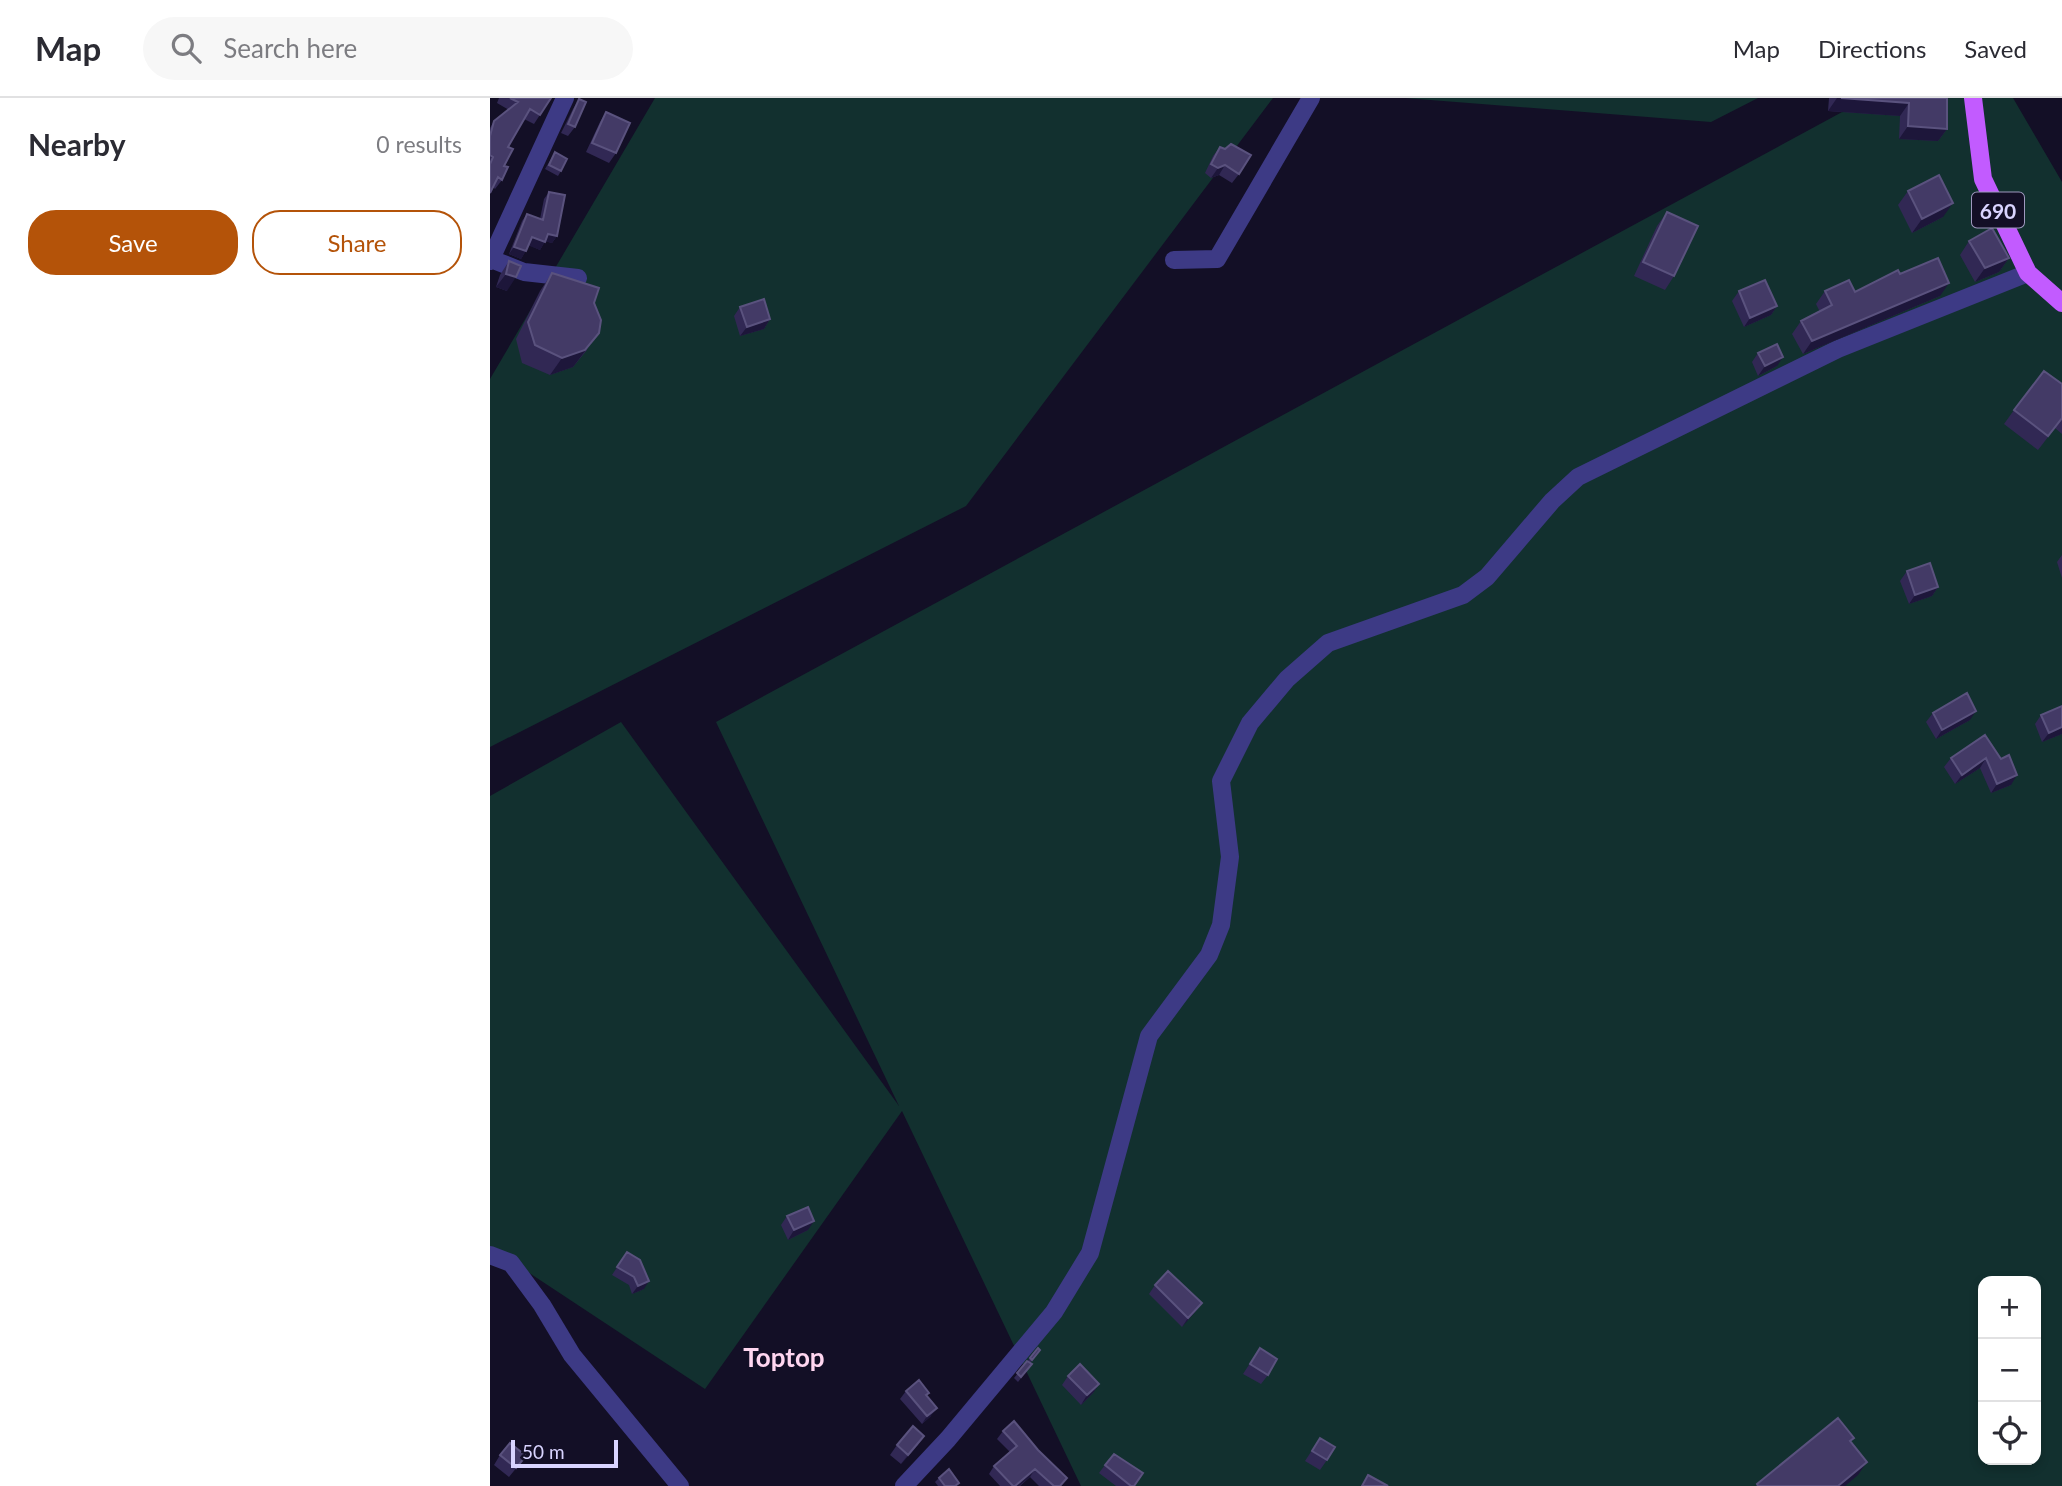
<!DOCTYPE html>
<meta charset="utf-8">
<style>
body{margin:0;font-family:Lato,sans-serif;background:#f7f7f7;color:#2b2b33}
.controls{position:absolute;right:21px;bottom:21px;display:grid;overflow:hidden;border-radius:14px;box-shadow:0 4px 10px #0003}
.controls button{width:63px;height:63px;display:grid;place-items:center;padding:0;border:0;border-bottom:2px solid #e1e1e2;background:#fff;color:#2b2b33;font:35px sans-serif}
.scale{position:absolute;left:21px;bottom:18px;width:107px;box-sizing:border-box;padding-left:7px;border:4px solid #d9d4ff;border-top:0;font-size:19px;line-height:24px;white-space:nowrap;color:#d9d4ff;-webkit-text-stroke:5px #130f26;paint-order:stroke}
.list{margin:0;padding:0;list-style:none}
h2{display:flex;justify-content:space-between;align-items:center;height:91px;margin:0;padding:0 28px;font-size:30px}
h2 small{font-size:23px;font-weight:400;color:#7c7c81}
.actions{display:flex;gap:14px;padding:21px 28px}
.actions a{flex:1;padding:16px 0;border:2px solid #b45309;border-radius:28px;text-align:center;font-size:24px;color:#b45309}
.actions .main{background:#b45309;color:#fff}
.icon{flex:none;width:38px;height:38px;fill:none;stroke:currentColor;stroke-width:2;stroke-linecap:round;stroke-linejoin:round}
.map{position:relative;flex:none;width:1572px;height:1388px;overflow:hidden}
header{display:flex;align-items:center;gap:42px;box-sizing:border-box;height:98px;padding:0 35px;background:#fff;border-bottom:2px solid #e1e1e2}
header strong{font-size:33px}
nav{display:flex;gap:38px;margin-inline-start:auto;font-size:24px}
.search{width:490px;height:63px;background:#f7f7f7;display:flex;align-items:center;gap:18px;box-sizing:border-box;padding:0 24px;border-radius:38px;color:#7c7c81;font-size:26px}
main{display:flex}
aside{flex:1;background:#fff}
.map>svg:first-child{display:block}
</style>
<header>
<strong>Map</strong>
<div class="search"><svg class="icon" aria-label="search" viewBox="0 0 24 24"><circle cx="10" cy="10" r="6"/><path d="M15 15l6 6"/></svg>Search here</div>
<nav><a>Map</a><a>Directions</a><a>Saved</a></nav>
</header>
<main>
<aside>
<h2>Nearby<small>0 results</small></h2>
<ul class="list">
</ul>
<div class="actions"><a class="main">Save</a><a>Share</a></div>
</aside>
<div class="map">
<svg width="1572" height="1388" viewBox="0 0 1572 1388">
<rect width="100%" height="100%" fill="#130f26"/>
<!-- green -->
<path fill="#12302f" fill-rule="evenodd" d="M 165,0 L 783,0 L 476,408 L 0,649 L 0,281 Z
M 915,0 L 1268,0 L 1221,24 Z
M 1378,0 L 1523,0 L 1572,84 L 1572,1388 L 591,1388 L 412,1013 L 215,1291 L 0,1149 L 0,698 L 131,624 L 409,1008 L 226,624 ZM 1493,1183 L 1546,1183 L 1546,1362 L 1493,1362 Z"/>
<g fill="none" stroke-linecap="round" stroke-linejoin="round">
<!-- minor -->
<path stroke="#3d3a85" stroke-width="18" d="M 1,161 L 34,174 L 88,180
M 684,162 L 727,161 L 821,0
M 0,163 L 75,0
M 0,1157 L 21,1165 L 52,1207 L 82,1257 L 190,1388
M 414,1388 L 458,1341 L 564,1214 L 600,1155 L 659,938 L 719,857 L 731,827 L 740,759 L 731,683 L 760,625 L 797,581 L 838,545 L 973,497 L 997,479 L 1062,403 L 1088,379 L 1348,251 L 1538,175"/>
<!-- major -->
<path stroke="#c25bff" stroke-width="18" d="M 1483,0 L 1493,81 L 1538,175 L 1572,205"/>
</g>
<!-- wall -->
<path fill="#312854" d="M 9,0 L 61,0 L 44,26 L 34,21 L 18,49 L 12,82 L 5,91 L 3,89 L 0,95 L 0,30 L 4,23 L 19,12 L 7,5 Z
M 1339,0 L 1457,0 L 1457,31 L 1448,43 L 1409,41 L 1410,18 L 1338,13 Z
M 89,1 L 85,29 L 78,38 L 71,35 L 83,11 Z
M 116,14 L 126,55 L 119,65 L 96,54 L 110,24 Z
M 730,49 L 749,76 L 742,85 L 729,77 L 721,80 L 715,75 L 723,58 Z
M 65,54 L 71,73 L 68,78 L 55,71 Z
M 1418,93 L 1453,119 L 1422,135 L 1408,107 Z
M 59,94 L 67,138 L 62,145 L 55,143 L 50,152 L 39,147 L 31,161 L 19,156 L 32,123 L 37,116 L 50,121 L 54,101 Z
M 1177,114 L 1184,178 L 1175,192 L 1144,178 L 1167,128 Z
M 1479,143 L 1519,160 L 1509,174 L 1485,184 L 1470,157 Z
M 19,163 L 17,193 L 6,189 L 10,177 Z
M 62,175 L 104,205 L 97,252 L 83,269 L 60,277 L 32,265 L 26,241 L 50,193 Z
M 1410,176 L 1450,198 L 1313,256 L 1302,236 L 1311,223 L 1330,214 L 1326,206 L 1335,193 L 1365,194 Z
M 1249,193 L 1287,208 L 1281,217 L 1254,229 L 1242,203 Z
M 250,209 L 280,221 L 274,231 L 250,238 L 244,218 Z
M 1268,255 L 1287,268 L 1268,278 L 1262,264 Z
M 1572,286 L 1572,336 L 1565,330 L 1548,352 L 1514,326 L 1524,312 Z
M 1572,457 L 1572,480 L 1567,464 Z
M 1417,473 L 1448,489 L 1442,498 L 1419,506 L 1410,483 Z
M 1572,608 L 1572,636 L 1552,644 L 1545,626 L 1551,617 Z
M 1443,615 L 1480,622 L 1446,641 L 1436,624 Z
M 1495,637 L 1521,687 L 1501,695 L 1490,670 L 1465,686 L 1454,669 L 1461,660 Z
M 297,1118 L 318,1132 L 298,1142 L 291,1127 Z
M 137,1154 L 154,1191 L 142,1196 L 139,1187 L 122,1177 Z
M 665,1187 L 712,1205 L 692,1229 L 659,1196 Z
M 548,1250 L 550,1252 L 540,1265 L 538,1271 L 528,1284 L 524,1280 Z
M 770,1250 L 778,1277 L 771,1286 L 753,1276 Z
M 578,1278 L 609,1286 L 603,1295 L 591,1307 L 572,1287 Z
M 416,1293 L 437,1298 L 441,1318 L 432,1326 L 410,1301 Z
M 513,1333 L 571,1388 L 549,1388 L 540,1379 L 530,1388 L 510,1388 L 499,1376 L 504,1368 L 520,1354 L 507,1341 Z
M 830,1340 L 837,1362 L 830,1372 L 815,1363 Z
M 407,1347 L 428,1347 L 411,1366 L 400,1357 Z
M 10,1357 L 36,1358 L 19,1379 L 4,1367 Z
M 615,1367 L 644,1388 L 626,1388 L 609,1375 Z
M 449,1380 L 467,1388 L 448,1388 L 445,1384 Z"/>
<!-- shaded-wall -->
<path fill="#1d163a" d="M 1347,0 L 1419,5 L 1410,18 L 1338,13 Z
M 1418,28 L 1457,31 L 1448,43 L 1409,41 Z
M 735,67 L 729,77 L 721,80 L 728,70 Z
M 1463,105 L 1453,119 L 1422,135 L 1432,121 Z
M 58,136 L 67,138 L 62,145 L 53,143 Z
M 42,139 L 55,144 L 50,152 L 37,147 Z
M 24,149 L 36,153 L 31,161 L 19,156 Z
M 1519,160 L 1509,174 L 1485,184 L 1495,170 Z
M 16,176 L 26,179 L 17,193 L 6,189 Z
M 1459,185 L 1450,198 L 1313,256 L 1322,243 Z
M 1287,208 L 1281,217 L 1254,229 L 1260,220 Z
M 280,221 L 274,231 L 250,238 L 257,229 Z
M 109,235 L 83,269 L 60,277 L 72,260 Z
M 1293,259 L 1287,268 L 1268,278 L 1275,268 Z
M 1448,489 L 1442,498 L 1419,506 L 1425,497 Z
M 1486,613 L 1480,622 L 1446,641 L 1452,632 Z
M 1572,629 L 1572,636 L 1552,644 L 1559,635 Z
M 1496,660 L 1490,670 L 1465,686 L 1472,677 Z
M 1527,677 L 1521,687 L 1501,695 L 1507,686 Z
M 324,1123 L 318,1132 L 298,1142 L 304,1132 Z
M 159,1183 L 154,1191 L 142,1196 L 148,1188 Z
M 712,1205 L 705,1214 L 692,1229 L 698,1220 Z
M 609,1286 L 603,1295 L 591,1307 L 597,1297 Z
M 447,1310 L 441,1318 L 432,1326 L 437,1318 Z
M 434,1338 L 428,1347 L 411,1366 L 418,1357 Z
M 1377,1364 L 1368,1377 L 1355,1388 L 1348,1388 Z
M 545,1371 L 540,1379 L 529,1388 L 525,1388 Z"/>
<!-- building -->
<path fill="#433a66" stroke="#5a527e" stroke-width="2" d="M 20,0 L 61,0 L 50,17 L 40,11 L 18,49 L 23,51 L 14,68 L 18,69 L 12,82 L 8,79 L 0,95 L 0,66 L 3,59 L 0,57 L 0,38 L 4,23 L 28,4 Z
M 1351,0 L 1457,0 L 1457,31 L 1418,28 L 1419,5 Z
M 89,1 L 96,4 L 85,29 L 78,26 Z
M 116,14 L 140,25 L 126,55 L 102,45 Z
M 741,46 L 761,57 L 749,76 L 735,67 L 728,70 L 721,66 L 730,49 L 735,51 Z
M 65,54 L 77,61 L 71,73 L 59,67 Z
M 1449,77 L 1463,105 L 1432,121 L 1418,93 Z
M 59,94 L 75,97 L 67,138 L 58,136 L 55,144 L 42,139 L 36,153 L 24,149 L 37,116 L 53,122 Z
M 1177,114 L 1208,128 L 1184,178 L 1153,164 Z
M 1502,130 L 1519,160 L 1495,170 L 1479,143 Z
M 1448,160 L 1459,185 L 1322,243 L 1311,223 L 1342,207 L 1335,193 L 1359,182 L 1365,194 L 1408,172 L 1410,176 Z
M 19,163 L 31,168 L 26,179 L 16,176 Z
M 62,175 L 109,190 L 104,205 L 111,222 L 109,235 L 95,252 L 72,260 L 45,247 L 38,224 Z
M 1275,182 L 1287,208 L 1260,220 L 1249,193 Z
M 274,201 L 280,221 L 257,229 L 250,209 Z
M 1287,246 L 1293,259 L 1275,268 L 1268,255 Z
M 1554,273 L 1572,286 L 1572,320 L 1558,338 L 1524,312 Z
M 1440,465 L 1448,489 L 1425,497 L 1417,473 Z
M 1477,595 L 1486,613 L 1452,632 L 1443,615 Z
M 1572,608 L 1572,629 L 1559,635 L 1551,617 Z
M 1495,637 L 1511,661 L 1519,657 L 1527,677 L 1507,686 L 1496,660 L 1472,677 L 1461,660 Z
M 318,1109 L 324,1123 L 304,1132 L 297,1118 Z
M 137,1154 L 150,1162 L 159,1183 L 148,1188 L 144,1179 L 127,1169 Z
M 678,1173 L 712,1205 L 698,1220 L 665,1187 Z
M 548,1250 L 550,1252 L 542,1262 L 540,1260 Z
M 770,1250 L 787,1261 L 778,1277 L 760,1266 Z
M 537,1263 L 542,1266 L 531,1279 L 527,1275 Z
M 590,1266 L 609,1286 L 597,1297 L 578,1278 Z
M 429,1282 L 439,1295 L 436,1297 L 447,1310 L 437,1318 L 416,1293 Z
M 1348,1320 L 1364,1340 L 1360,1343 L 1377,1364 L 1348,1388 L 1268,1388 L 1267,1386 Z
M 524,1323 L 548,1352 L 577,1380 L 570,1388 L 564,1388 L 545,1371 L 525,1388 L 523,1388 L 504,1368 L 527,1348 L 513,1333 Z
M 423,1328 L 434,1338 L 418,1357 L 407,1347 Z
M 830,1340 L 845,1349 L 837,1362 L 822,1353 Z
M 20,1345 L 36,1358 L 26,1370 L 10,1357 Z
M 624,1356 L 653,1375 L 644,1388 L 641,1388 L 615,1367 Z
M 459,1371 L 469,1385 L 465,1388 L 455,1388 L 449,1380 Z
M 878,1377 L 898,1388 L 872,1388 Z"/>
<g text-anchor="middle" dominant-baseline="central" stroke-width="5" stroke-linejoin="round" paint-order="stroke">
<!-- shield labels -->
<rect fill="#130f26" stroke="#9e99be" stroke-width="2" x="1482" y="94.5" width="52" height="35" rx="5"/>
<g font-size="21" font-weight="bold" fill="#d9d4ff">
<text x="1508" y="112">690</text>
</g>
<!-- quarter labels -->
<g font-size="26" font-weight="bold" fill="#ffd6f0" stroke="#130f26">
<text x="294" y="1259">Toptop</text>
</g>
</g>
</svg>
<div class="controls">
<button>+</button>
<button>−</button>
<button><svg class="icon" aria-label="locate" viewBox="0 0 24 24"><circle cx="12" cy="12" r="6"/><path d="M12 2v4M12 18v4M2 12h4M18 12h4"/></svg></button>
</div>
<div class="scale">50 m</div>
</div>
</main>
